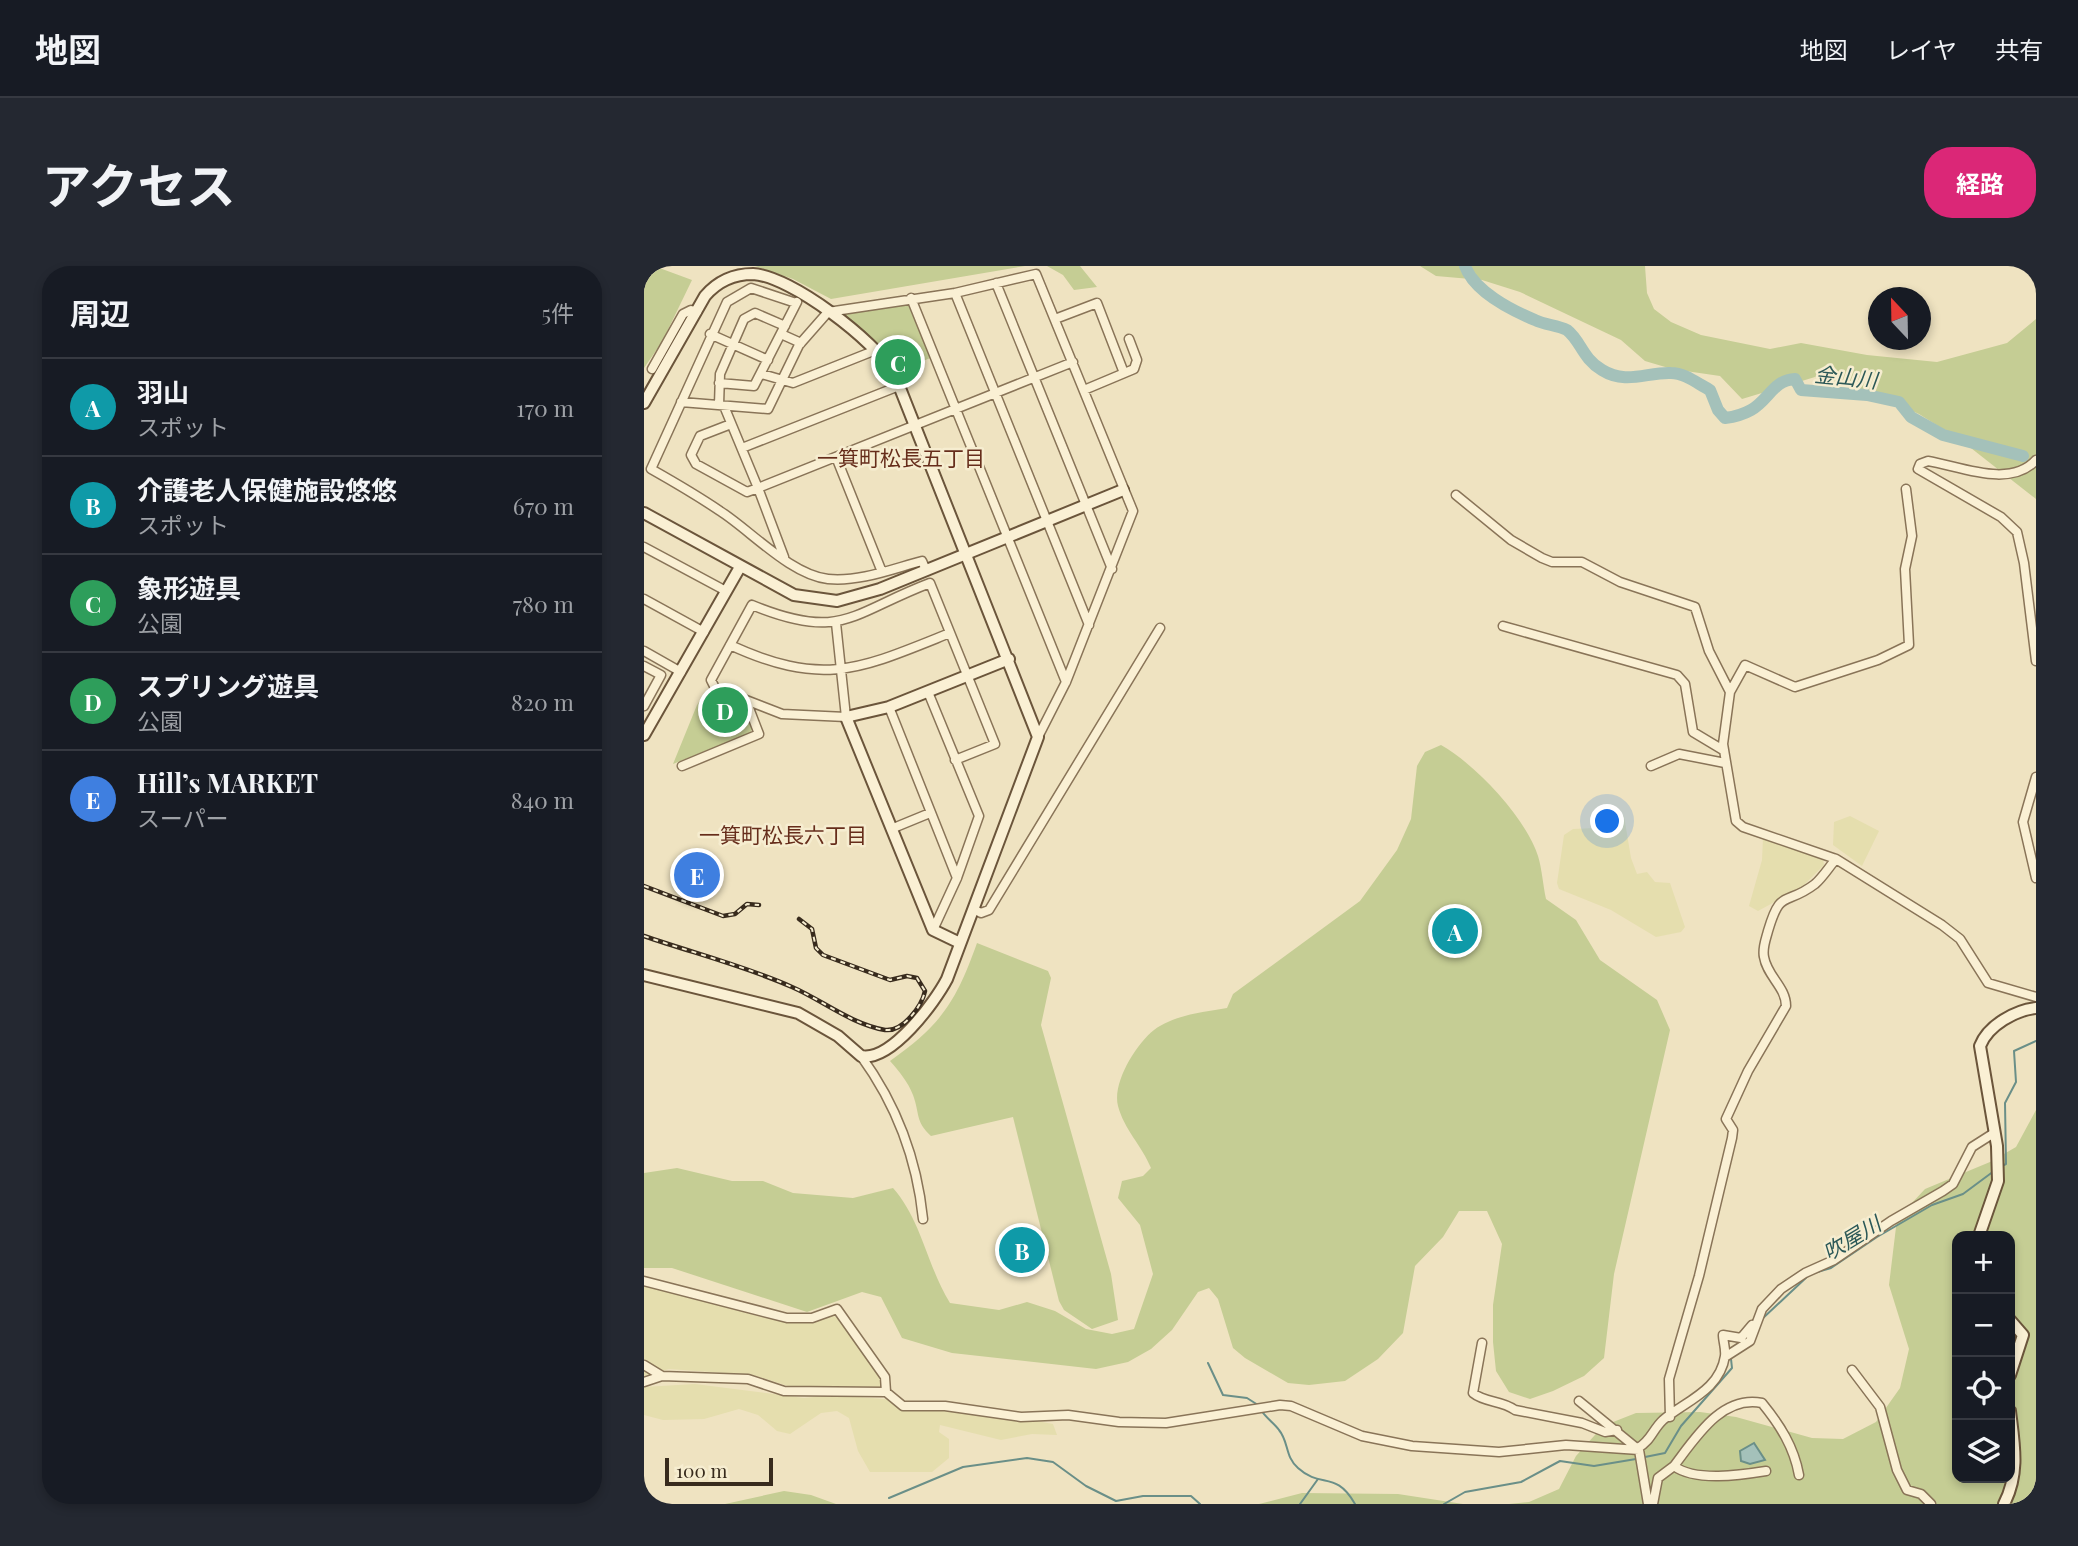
<!DOCTYPE html>
<html lang="ja">
<meta charset="utf-8">
<style>
body{margin:0;font-family:"Playfair Display","Noto Sans JP",serif;background:#242831;color:#f1f3f6}
.controls{position:absolute;right:21px;bottom:21px;display:grid;overflow:hidden;border-radius:14px;box-shadow:0 4px 10px #0003}
.controls button{width:63px;height:63px;display:grid;place-items:center;padding:0;border:0;border-bottom:2px solid #363941;background:#171b24;color:#f1f3f6;font:35px sans-serif}
.compass{position:absolute;left:1224px;top:21px;width:63px;height:63px;border-radius:50%;background:#171b24;box-shadow:0 4px 10px #0003;rotate:338deg}
.scale{position:absolute;left:21px;bottom:18px;width:108px;box-sizing:border-box;padding-left:7px;border:4px solid #382b1d;border-top:0;font-size:19px;line-height:24px;white-space:nowrap;color:#382b1d;-webkit-text-stroke:5px #f6edd0;paint-order:stroke}
.you{position:absolute;left:964px;top:556px;width:24px;height:24px;margin:-18px;border:5px solid #fff;border-radius:50%;background:#1a73e8;box-shadow:0 0 0 10px #1a73e833}
.badge{display:grid;place-items:center;width:46px;height:46px;border-radius:50%;background:#db2777;color:#fff;font-size:23px;font-weight:700}
.pin{position:absolute;translate:-50% -50%;border:4px solid #fff;box-shadow:0 2px 7px #0006}
.list{margin:0;padding:0;list-style:none}
h2{display:flex;justify-content:space-between;align-items:center;height:91px;margin:0;padding:0 28px;font-size:30px}
h2 small{font-size:23px;font-weight:400;color:#9ea1a6}
.list li{display:grid;grid-template-columns:46px 1fr auto;gap:21px;align-items:center;box-sizing:border-box;height:98px;padding:0 28px;border-top:2px solid #363941}
.list b{display:block;font-size:26px;white-space:nowrap}
.list p{margin:0;font-size:23px;white-space:nowrap;color:#9ea1a6}
.list em{font-size:23px;font-style:normal;color:#9ea1a6}
.icon{flex:none;width:38px;height:38px;fill:none;stroke:currentColor;stroke-width:2;stroke-linecap:round;stroke-linejoin:round}
.map{position:relative;flex:none;width:1392px;height:1238px;overflow:hidden;border-radius:28px}
header{display:flex;align-items:center;gap:42px;box-sizing:border-box;height:98px;padding:0 35px;background:#171b24;border-bottom:2px solid #363941}
header strong{font-size:33px}
nav{display:flex;gap:38px;margin-inline-start:auto;font-size:24px}
.intro{display:flex;align-items:center;justify-content:space-between;box-sizing:border-box;height:168px;padding:0 42px}
h1{margin:0;font-size:49px}
.button{padding:18px 32px;border-radius:28px;background:#db2777;color:#fff;font-size:24px;font-weight:700}
main{display:flex;gap:42px;padding:0 42px}
aside{flex:1;background:#171b24;border-radius:28px;box-shadow:0 4px 10px #0003}
.map>svg:first-child{display:block}
</style>
<header>
<strong>地図</strong>
<nav><a>地図</a><a>レイヤ</a><a>共有</a></nav>
</header>
<div class="intro"><h1>アクセス</h1><a class="button">経路</a></div>
<main>
<aside>
<h2>周辺<small>5件</small></h2>
<ul class="list">
<li><span class="badge" style="background:#0f9aa8">A</span><div><b>羽山</b><p>スポット</p></div><em>170 m</em></li>
<li><span class="badge" style="background:#0f9aa8">B</span><div><b>介護老人保健施設悠悠</b><p>スポット</p></div><em>670 m</em></li>
<li><span class="badge" style="background:#2e9e5b">C</span><div><b>象形遊具</b><p>公園</p></div><em>780 m</em></li>
<li><span class="badge" style="background:#2e9e5b">D</span><div><b>スプリング遊具</b><p>公園</p></div><em>820 m</em></li>
<li><span class="badge" style="background:#3f7fe0">E</span><div><b>Hill’s MARKET</b><p>スーパー</p></div><em>840 m</em></li>
</ul>
</aside>
<div class="map">
<svg width="1392" height="1238" viewBox="0 0 1392 1238">
<rect width="100%" height="100%" fill="#efe3c1"/>
<!-- farmland -->
<path fill="#e5deae" d="M 980,550 L 987,592 L 993,608 L 1003,606 L 1011,616 L 1026,617 L 1041,661 L 1037,666 L 1012,671 L 967,644 L 915,623 L 913,617 L 920,569 L 929,563 L 951,562 Z
M 1206,550 L 1235,565 L 1218,600 L 1189,579 L 1190,556 Z
M 1119,572 L 1179,593 L 1180,599 L 1158,621 L 1114,645 L 1105,640 L 1118,594 Z
M 0,1018 L 117,1051 L 154,1056 L 189,1050 L 194,1052 L 239,1112 L 238,1121 L 144,1120 L 109,1109 L 25,1103 L 0,1110 Z
M 51,1118 L 160,1132 L 188,1129 L 304,1138 L 409,1158 L 413,1169 L 388,1168 L 357,1174 L 296,1159 L 295,1166 L 305,1173 L 305,1192 L 288,1206 L 226,1206 L 214,1185 L 205,1152 L 193,1145 L 177,1147 L 146,1168 L 133,1165 L 114,1149 L 95,1143 L 60,1153 L 19,1154 L 0,1149 L 0,1121 Z"/>
<!-- green -->
<path fill="#c5cd94" fill-rule="evenodd" d="M 0,0 L 10,0 L 48,14 L 18,76 L 0,102 Z
M 111,0 L 381,0 L 187,33 L 149,13 Z
M 403,0 L 436,0 L 453,21 L 430,24 L 419,9 Z
M 776,0 L 1001,0 L 1003,27 L 1010,43 L 1027,56 L 1057,69 L 1126,83 L 1157,77 L 1223,89 L 1293,96 L 1363,77 L 1392,53 L 1392,233 L 1318,175 L 1275,148 L 1230,128 L 1171,111 L 1098,133 L 1076,110 L 1028,103 L 1001,95 L 977,74 L 876,26 L 838,14 L 792,10 Z
M 266,34 L 289,91 L 251,106 L 189,47 Z
M 71,425 L 100,438 L 109,461 L 106,467 L 29,498 L 53,439 L 58,432 Z
M 797,479 C 831,498 882,552 894,590 C 898,603 899,619 902,633 L 932,654 L 956,694 L 1013,734 L 1026,764 L 970,1008 L 960,1092 L 940,1110 L 909,1125 L 886,1133 L 865,1126 L 852,1105 L 849,1076 L 849,1039 L 858,978 L 843,945 L 815,945 L 799,971 L 771,1000 L 759,1067 L 734,1093 L 701,1115 L 665,1119 L 644,1117 L 601,1092 L 589,1082 L 574,1033 L 565,1022 L 554,1026 L 528,1064 L 507,1083 L 484,1096 L 452,1103 L 308,1087 L 258,1072 L 237,1031 L 218,1026 L 163,1046 L 28,1002 L 0,1002 L 0,907 L 33,902 L 88,915 L 119,915 L 149,927 L 209,932 L 249,922 C 278,955 283,1000 306,1037 L 355,1044 L 383,1036 L 411,1045 L 442,1063 L 468,1068 L 490,1063 L 509,1008 L 496,959 L 474,932 L 478,915 L 499,910 L 507,902 C 498,880 480,863 474,840 C 468,817 492,778 510,764 C 530,749 559,746 583,742 L 589,728 L 716,635 L 753,584 L 767,553 L 773,500 L 781,486 Z
M 333,677 L 404,705 L 407,712 L 397,759 L 467,1008 L 474,1054 L 448,1063 L 420,1044 L 415,1035 L 369,851 L 287,870 C 271,855 276,848 269,829 C 264,816 255,805 246,795 C 297,759 312,736 333,677 Z
M 1392,844 L 1392,1238 L 865,1238 L 885,1236 L 915,1223 L 932,1190 L 959,1160 L 992,1147 L 1056,1146 L 1092,1151 L 1168,1172 L 1199,1173 L 1232,1156 L 1256,1122 L 1265,1083 L 1245,1019 L 1253,953 L 1281,923 L 1346,896 L 1372,881 ZM 1313,970 L 1366,970 L 1366,1212 L 1313,1212 Z
M 140,1225 L 167,1229 L 192,1238 L 81,1238 Z
M 658,1227 L 754,1228 L 819,1238 L 615,1238 Z"/>
<!-- water -->
<path fill="#a4c1ba" stroke="#6a8f88" stroke-width="2" d="M 1110,1177 L 1121,1194 L 1106,1198 L 1097,1195 L 1096,1185 Z"/>
<g fill="none" stroke-linecap="round" stroke-linejoin="round">
<!-- stream -->
<path stroke="#6a8f88" stroke-width="2" d="M 1358,900 L 1362,898 L 1361,837 L 1372,816 L 1370,785 L 1392,775
M 1170,1007 L 1187,1002 L 1233,971 L 1288,939 L 1319,928 L 1350,905
M 1118,1053 L 1165,1009
M 1086,1084 L 1097,1075
M 564,1097 L 579,1129 L 603,1132 L 614,1139
M 617,1144 C 622,1152 630,1157 635,1164 C 645,1176 641,1191 654,1202 C 677,1223 692,1204 711,1238
M 1001,1191 L 1021,1187 L 1037,1160 L 1088,1102 L 1087,1093
M 245,1232 L 319,1201 L 383,1192 L 409,1196 L 442,1220 L 472,1235 L 499,1230 L 547,1230 L 556,1238
M 656,1238 L 674,1213
M 800,1238 L 821,1226 L 877,1216 L 916,1195 L 950,1200 L 992,1193"/>
<!-- river -->
<path stroke="#a4c1ba" stroke-width="12" d="M 821,0 C 830,25 867,44 891,54 C 901,59 913,59 923,64 C 937,75 938,92 958,104 C 982,119 1003,106 1027,107 C 1041,107 1054,118 1066,124 L 1074,144 L 1081,152 C 1089,151 1100,148 1107,144 C 1125,134 1129,114 1151,113 L 1157,124 L 1223,129 L 1255,136 L 1267,151 L 1299,169 L 1379,190"/>
<defs>
<path id="street" d="M 352,17 L 468,303
M 311,27 L 445,359
M 267,32 L 422,416
M 152,37 L 107,22 L 83,36 L 7,203 C 30,216 54,230 76,245 C 107,265 147,309 184,313 C 216,316 248,303 278,295 L 282,304
M 411,53 L 453,37 L 480,107
M 66,68 L 124,94
M 137,68 L 157,77
M 8,103 L 39,48 L 47,44 L 53,46
M 118,108 L 149,117 L 232,84
M 75,117 L 110,120 L 153,36
M 440,124 L 490,103 L 493,94 L 485,73
M 37,136 L 124,143 L 155,79 L 184,46 L 311,27 L 392,8 L 489,245 L 422,416 L 394,471
M 75,139 L 76,108 L 100,53 L 111,47 L 141,60
M 80,140 L 114,222 L 103,226 L 52,198 L 47,189 L 56,170 L 87,158
M 98,182 L 255,120
M 192,191 L 238,306
M 1392,194 C 1366,223 1315,200 1284,195 L 1276,198 L 1274,203 L 1357,251 L 1373,266 L 1380,297 L 1392,395
M 812,229 L 867,274 L 898,292 L 908,296 L 938,296 L 976,316 L 1051,341 L 1065,385 L 1086,426 L 1079,478 L 1092,555 L 1099,561 L 1192,593 L 1298,659 L 1316,673 L 1344,717 L 1392,731
M 0,281 L 82,325
M 140,291 L 114,222 L 429,96
M 0,333 L 60,366
M 192,357 L 202,451 L 138,448 L 71,422 L 67,414 L 108,339 C 198,376 207,347 286,317 L 351,478 L 311,494
M 859,360 L 1033,409 L 1041,418 L 1049,466 L 1079,484
M 86,379 C 180,422 216,403 306,367
M 0,385 L 37,406
M 0,400 L 17,409 L 0,440
M 284,426 L 335,550 L 313,612 L 289,664
M 1086,426 L 1101,399 L 1151,421 L 1234,394 L 1265,379 L 1261,303 L 1268,270 L 1262,223
M 245,441 L 313,612
M 38,500 L 115,468 L 103,437
M 1007,500 L 1035,488 L 1081,497
M 1392,511 L 1379,556 L 1392,612
M 247,563 L 286,547
M 329,643 L 337,647 L 345,644 L 516,362
M 217,790 C 252,838 273,894 279,953
M 0,1015 L 143,1052 L 168,1052 L 193,1043 L 241,1111 L 242,1126
M 838,1077 L 829,1127 C 841,1137 858,1134 871,1144 L 938,1157 L 961,1166 L 973,1164
M 1081,1091 L 1106,1075 L 1118,1043 L 1137,1023 L 1161,1007 L 1190,994 L 1247,955 L 1299,925 L 1309,918 L 1328,881 L 1350,867
M 0,1099 L 18,1110
M 1208,1104 L 1236,1141 L 1253,1204 L 1263,1224 L 1277,1228 L 1287,1238
M 0,1116 L 18,1110 L 104,1113 L 140,1125 L 242,1126 L 259,1140 L 301,1140 L 377,1151 L 424,1149 L 475,1156 L 522,1157 L 636,1139 L 647,1140 L 718,1170 L 768,1180 L 855,1186 L 922,1179 L 995,1184 L 1004,1238
M 935,1135 L 995,1184
M 1026,1151 L 1025,1113 L 1055,1010 L 1088,872 L 1089,864 L 1082,853 L 1104,805 L 1142,740 C 1142,721 1123,710 1120,691 C 1118,682 1122,673 1124,665 C 1137,621 1141,641 1171,618 C 1179,611 1185,601 1192,593
M 994,1182 C 1007,1175 1009,1163 1019,1154 C 1042,1135 1076,1124 1081,1090 C 1082,1083 1079,1075 1079,1069 L 1097,1072 L 1108,1059
M 1030,1200 C 1052,1171 1078,1129 1118,1137 C 1136,1159 1150,1181 1155,1209
M 1009,1238 L 1014,1212 L 1030,1200 C 1051,1216 1097,1209 1122,1205"/>
<path id="secondary" d="M 0,137 L 61,30 C 73,16 90,8 109,8 C 147,10 231,75 250,107 L 394,471 L 303,713 C 291,736 247,796 217,790 L 194,770 L 154,747 L 0,709
M 0,247 L 150,329 L 193,335 L 236,323 L 479,224
M 0,469 L 96,301
M 316,677 L 289,664 L 202,451 L 245,441 L 365,393
M 1335,970 L 1354,915 L 1353,880 L 1336,780 C 1344,759 1372,744 1392,742
M 1366,1054 L 1379,1069 L 1366,1109
M 1360,1238 C 1376,1207 1370,1178 1366,1145"/>
</defs>
<!-- street casing -->
<use href="#street" stroke="#897458" stroke-width="11"/>
<!-- secondary casing -->
<use href="#secondary" stroke="#6b553b" stroke-width="14"/>
<!-- street -->
<use href="#street" stroke="#faf0d4" stroke-width="8"/>
<!-- secondary -->
<use href="#secondary" stroke="#faf0d4" stroke-width="10"/>
<defs>
<path id="rail" d="M 0,620 L 79,650 L 91,648 L 103,638 L 115,639
M 0,670 C 49,687 101,700 148,721 C 178,734 207,758 241,764 C 259,766 278,740 281,725 L 273,712 L 263,710 L 246,714 L 179,689 L 172,682 L 168,663 L 155,653"/>
</defs>
<!-- rail casing -->
<use href="#rail" stroke="#382b1d" stroke-width="4.5"/>
<!-- rail -->
<use href="#rail" stroke="#f6edd0" stroke-width="2" stroke-dasharray="5" stroke-linecap="butt"/>
</g>
<g text-anchor="middle" dominant-baseline="central" stroke-width="5" stroke-linejoin="round" paint-order="stroke">
<!-- water labels -->
<g font-size="21" font-style="italic" fill="#2b5857" stroke="#f6edd0">
<text transform="translate(1202 110) rotate(6)">金山川</text>
<text transform="translate(1207 971) rotate(-31)">吹屋川</text>
</g>
<!-- neighbourhood labels -->
<g font-size="21" fill="#662d1b" stroke="#f6edd0">
<text x="257" y="191">一箕町松長五丁目</text>
<text x="139" y="568">一箕町松長六丁目</text>
</g>
</g>
</svg>
<div class="controls">
<button>+</button>
<button>−</button>
<button><svg class="icon" aria-label="locate" viewBox="0 0 24 24"><circle cx="12" cy="12" r="6"/><path d="M12 2v4M12 18v4M2 12h4M18 12h4"/></svg></button>
<button><svg class="icon" aria-label="layers" viewBox="0 0 24 24"><path d="M12 4l9 5-9 5-9-5zM3 14l9 5 9-5"/></svg></button>
</div>
<svg class="compass" viewBox="-18 -18 36 36"><path d="M0-13l5 13h-10z" fill="#e53935"/><path d="M0 13l5-13h-10z" fill="#9ea1a6"/></svg>
<div class="scale">100 m</div>
<div class="you"></div>
<div class="pin badge" style="left:811px;top:665px;background:#0f9aa8">A</div>
<div class="pin badge" style="left:378px;top:984px;background:#0f9aa8">B</div>
<div class="pin badge" style="left:254px;top:96px;background:#2e9e5b">C</div>
<div class="pin badge" style="left:81px;top:444px;background:#2e9e5b">D</div>
<div class="pin badge" style="left:53px;top:609px;background:#3f7fe0">E</div>
</div>
</main>
